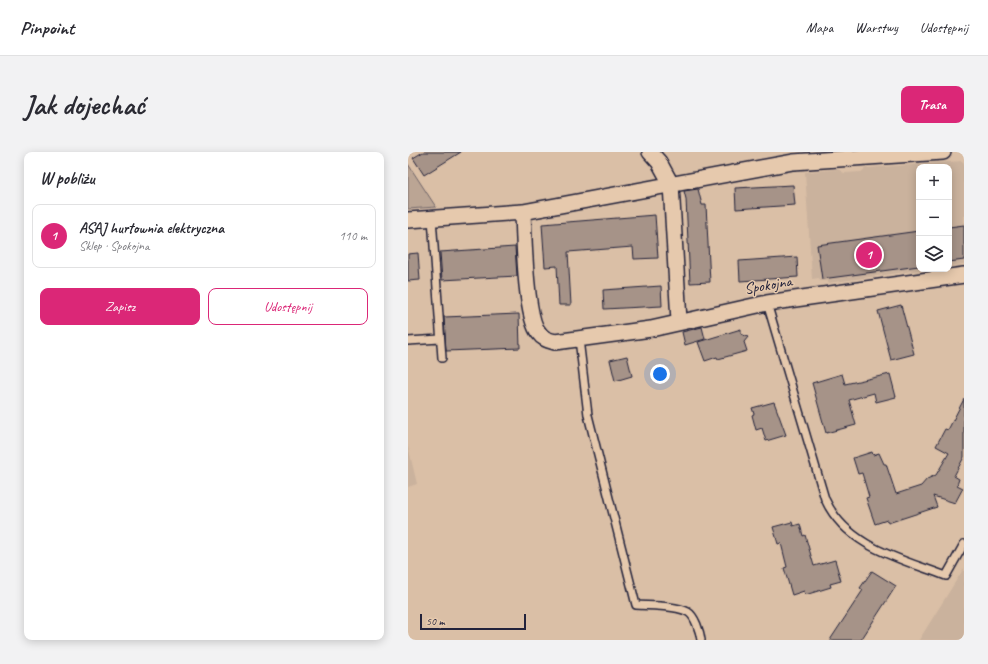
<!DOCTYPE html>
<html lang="pl">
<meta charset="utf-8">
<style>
body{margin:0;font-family:Caveat,sans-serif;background:#f2f2f3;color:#2b2b33}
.controls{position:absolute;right:12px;top:12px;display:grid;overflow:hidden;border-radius:8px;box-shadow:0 2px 10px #0003}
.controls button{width:36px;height:36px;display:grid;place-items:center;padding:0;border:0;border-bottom:1px solid #e1e1e2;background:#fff;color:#2b2b33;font:20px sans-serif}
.scale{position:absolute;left:12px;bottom:10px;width:106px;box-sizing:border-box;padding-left:4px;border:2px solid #22223b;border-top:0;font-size:11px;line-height:14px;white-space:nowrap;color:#22223b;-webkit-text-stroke:3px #e6c9ad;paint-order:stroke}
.you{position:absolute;left:252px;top:222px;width:14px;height:14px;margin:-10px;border:3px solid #fff;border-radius:50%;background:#1a73e8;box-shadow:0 0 0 6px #1a73e833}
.badge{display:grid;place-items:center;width:26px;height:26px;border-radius:50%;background:#db2777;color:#fff;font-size:13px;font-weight:700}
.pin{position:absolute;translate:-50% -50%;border:2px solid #fff;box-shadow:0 1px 4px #0006}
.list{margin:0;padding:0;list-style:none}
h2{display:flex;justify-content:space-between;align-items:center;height:52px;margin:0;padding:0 16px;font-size:17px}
h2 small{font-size:13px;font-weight:400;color:#7c7c81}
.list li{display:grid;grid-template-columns:26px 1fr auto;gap:12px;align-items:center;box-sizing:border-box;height:64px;margin:0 8px 8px;padding:0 8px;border:1px solid #e1e1e2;border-radius:8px}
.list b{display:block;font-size:15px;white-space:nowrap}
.list p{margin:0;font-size:13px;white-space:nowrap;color:#7c7c81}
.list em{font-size:13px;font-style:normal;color:#7c7c81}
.actions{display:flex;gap:8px;padding:12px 16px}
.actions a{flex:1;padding:9px 0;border:1px solid #db2777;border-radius:8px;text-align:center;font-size:14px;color:#db2777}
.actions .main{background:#db2777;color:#fff}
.icon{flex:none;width:22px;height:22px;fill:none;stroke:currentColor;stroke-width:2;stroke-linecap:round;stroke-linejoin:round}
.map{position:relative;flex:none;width:556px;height:488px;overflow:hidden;border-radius:8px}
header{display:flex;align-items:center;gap:24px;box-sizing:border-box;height:56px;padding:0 20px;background:#fff;border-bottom:1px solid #e1e1e2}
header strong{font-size:19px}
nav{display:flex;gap:22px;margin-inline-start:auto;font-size:14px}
.intro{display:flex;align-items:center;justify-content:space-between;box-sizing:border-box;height:96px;padding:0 24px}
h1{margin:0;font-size:28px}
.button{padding:10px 18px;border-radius:8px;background:#db2777;color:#fff;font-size:14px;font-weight:700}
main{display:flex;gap:24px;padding:0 24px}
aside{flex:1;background:#fff;border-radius:8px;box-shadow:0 2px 10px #0003}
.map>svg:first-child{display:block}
</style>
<header>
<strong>Pinpoint</strong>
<nav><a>Mapa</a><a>Warstwy</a><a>Udostępnij</a></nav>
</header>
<div class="intro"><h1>Jak dojechać</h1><a class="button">Trasa</a></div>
<main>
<aside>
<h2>W pobliżu<small></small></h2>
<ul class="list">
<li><span class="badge">1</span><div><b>ASAJ hurtownia elektryczna</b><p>Sklep · Spokojna</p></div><em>110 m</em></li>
</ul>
<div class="actions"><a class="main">Zapisz</a><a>Udostępnij</a></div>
</aside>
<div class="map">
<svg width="556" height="488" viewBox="0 0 556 488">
<rect width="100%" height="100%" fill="#dabfa6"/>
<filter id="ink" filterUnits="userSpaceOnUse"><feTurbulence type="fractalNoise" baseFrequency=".025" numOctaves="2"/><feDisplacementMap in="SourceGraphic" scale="8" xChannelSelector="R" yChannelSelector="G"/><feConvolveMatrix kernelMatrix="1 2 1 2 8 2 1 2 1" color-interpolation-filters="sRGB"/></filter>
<g filter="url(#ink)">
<!-- built -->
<path fill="#cab29d" d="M 554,9 L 556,11 L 556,112 L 541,114 L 541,15 L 511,15 L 511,117 L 518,117 L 420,131 L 420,129 L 412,129 L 411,126 L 404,127 L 397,20 L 430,17 L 436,21 L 453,20 L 458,16 Z
M 0,294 L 9,332 L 0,335 Z
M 556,416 L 556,488 L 511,488 Z"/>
<!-- green -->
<path fill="#bba594" stroke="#6e6468" d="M 0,12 L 28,55 L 0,57 Z"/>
<!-- building -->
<path fill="#a69388" stroke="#22223b" d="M 15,0 L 53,0 L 16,23 L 5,6 Z
M 385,33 L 387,53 L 328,57 L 327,36 Z
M 290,37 L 294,53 L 298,53 L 302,130 L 282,131 L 278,47 L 276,39 Z
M 247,63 L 250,106 L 226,107 L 225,95 L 160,100 L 163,153 L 151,153 L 149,114 L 137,115 L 134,72 Z
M 556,73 L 556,108 L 541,110 L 541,75 Z
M 511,79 L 511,114 L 414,127 L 409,93 Z
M 107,95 L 109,124 L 34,128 L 32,100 Z
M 10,101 L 12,128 L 0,129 L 0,102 Z
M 389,105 L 390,125 L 332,129 L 331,109 Z
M 253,134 L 254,154 L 196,157 L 195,138 Z
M 493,153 L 506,202 L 483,208 L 470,159 Z
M 111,162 L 112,196 L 38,199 L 36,165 Z
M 294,175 L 297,187 L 277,193 L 274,180 Z
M 333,177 L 333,182 L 340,185 L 336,190 L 339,199 L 310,207 L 309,205 L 297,209 L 290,190 Z
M 219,204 L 224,224 L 207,229 L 202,208 Z
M 434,222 L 437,232 L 482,222 L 488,245 L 468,250 L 466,241 L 441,248 L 448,273 L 418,281 L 404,231 Z
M 556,247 L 556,305 L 546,324 L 551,327 L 549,333 L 555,336 L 547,351 L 525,344 L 529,355 L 480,371 L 479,368 L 467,372 L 458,346 L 461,345 L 454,321 L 450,322 L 445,306 L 464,300 L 465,303 L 471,301 L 476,312 L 478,312 L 488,342 L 513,334 L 519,327 L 528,323 L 541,301 L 528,294 L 537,277 L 540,278 Z
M 366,250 L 378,283 L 358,289 L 354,276 L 348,278 L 344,263 L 346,262 L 344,256 Z
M 384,370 L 385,374 L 392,372 L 395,384 L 397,383 L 406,414 L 427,408 L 433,429 L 422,432 L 423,435 L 397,443 L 396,439 L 384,443 L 376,416 L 379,415 L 373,391 L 370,392 L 365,375 Z
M 464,419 L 488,434 L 453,488 L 422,488 L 455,438 L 452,436 Z"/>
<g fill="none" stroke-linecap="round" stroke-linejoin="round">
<defs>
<path id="service" d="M 24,66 L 34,206
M 359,151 L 417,347 C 438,395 494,407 538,424 L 556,392
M 171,187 L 180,263 L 228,453 C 242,454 268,453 280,460 C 287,464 292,480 293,488
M 0,189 L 32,187"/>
<path id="minor" d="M 242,0 L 251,10 L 263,32 L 271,169
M 115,60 C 116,84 117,166 131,181 C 135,187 140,188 147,190 L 243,177 L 359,151 L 556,123
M 0,68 L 115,60 L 385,10 L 535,0"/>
</defs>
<!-- service casing -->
<use href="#service" stroke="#22223b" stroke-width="10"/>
<!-- minor casing -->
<use href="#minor" stroke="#22223b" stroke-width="18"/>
<!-- service -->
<use href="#service" stroke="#e6c9ad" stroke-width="7"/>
<!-- minor -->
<use href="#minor" stroke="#e6c9ad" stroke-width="15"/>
</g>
</g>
<g text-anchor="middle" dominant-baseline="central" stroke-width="3" stroke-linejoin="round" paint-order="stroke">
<!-- street labels -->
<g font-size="16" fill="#22223b" stroke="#e6c9ad">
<text transform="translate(360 133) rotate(-10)">Spokojna</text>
</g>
</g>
</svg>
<div class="controls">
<button>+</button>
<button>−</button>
<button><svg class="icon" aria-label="layers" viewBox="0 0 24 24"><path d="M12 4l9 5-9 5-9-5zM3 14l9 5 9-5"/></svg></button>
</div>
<div class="scale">50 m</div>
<div class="you"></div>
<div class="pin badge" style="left:461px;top:103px">1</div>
</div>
</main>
